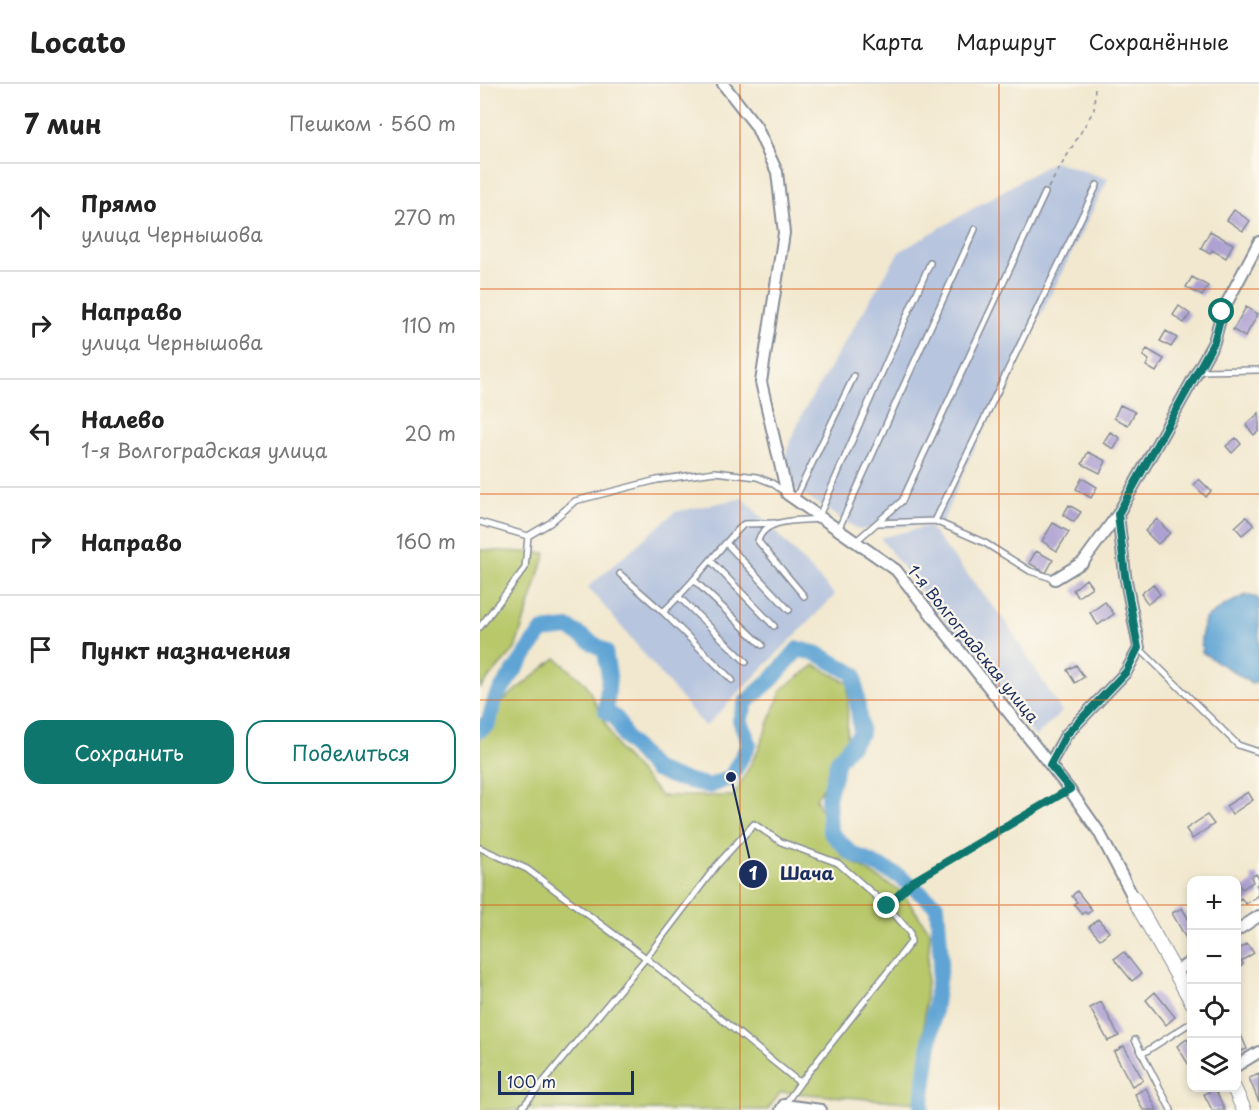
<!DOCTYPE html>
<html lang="ru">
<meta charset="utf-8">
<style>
body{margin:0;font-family:"Playpen Sans",sans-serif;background:#f6f6f6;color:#222}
.controls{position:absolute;right:18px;bottom:18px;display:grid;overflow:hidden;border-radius:12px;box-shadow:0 3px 9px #0003}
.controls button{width:54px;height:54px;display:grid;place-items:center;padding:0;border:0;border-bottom:2px solid #e0e0e0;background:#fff;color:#222;font:30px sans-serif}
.scale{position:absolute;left:18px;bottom:15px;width:136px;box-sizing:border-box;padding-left:6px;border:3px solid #1b2f5e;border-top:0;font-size:16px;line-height:21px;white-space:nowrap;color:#1b2f5e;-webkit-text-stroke:4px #fbf7ec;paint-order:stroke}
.stop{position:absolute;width:18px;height:18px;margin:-14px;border:4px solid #0f766e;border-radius:50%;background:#fff}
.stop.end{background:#0f766e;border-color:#fff;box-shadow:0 2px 6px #0008}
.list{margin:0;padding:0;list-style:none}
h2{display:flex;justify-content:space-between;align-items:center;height:78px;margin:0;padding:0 24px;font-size:26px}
h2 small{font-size:20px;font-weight:400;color:#767676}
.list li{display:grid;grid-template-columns:39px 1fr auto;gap:18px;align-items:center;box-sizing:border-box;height:108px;padding:0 24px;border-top:2px solid #e0e0e0}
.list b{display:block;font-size:22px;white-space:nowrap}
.list p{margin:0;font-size:20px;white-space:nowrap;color:#767676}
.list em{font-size:20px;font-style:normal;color:#767676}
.actions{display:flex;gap:12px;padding:18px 24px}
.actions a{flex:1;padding:14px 0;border:2px solid #0f766e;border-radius:18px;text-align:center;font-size:21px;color:#0f766e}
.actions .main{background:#0f766e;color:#fff}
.icon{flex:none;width:33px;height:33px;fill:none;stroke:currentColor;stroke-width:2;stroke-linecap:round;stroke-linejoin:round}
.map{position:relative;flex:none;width:779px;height:1026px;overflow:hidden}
header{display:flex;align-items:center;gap:36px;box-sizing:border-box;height:84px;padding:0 30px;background:#fff;border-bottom:2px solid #e0e0e0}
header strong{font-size:28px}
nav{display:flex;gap:33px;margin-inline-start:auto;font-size:21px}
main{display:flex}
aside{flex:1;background:#fff}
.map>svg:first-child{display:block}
</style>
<header>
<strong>Locato</strong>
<nav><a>Карта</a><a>Маршрут</a><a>Сохранённые</a></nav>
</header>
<main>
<aside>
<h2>7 мин<small>Пешком · 560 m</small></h2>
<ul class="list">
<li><svg class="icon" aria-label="ahead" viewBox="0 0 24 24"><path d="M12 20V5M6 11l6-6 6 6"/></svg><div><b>Прямо</b><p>улица Чернышова</p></div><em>270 m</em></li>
<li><svg class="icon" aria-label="right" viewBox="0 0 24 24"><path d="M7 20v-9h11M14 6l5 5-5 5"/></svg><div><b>Направо</b><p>улица Чернышова</p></div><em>110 m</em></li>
<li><svg class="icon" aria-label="left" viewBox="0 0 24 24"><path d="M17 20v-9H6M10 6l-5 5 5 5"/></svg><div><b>Налево</b><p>1-я Волгоградская улица</p></div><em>20 m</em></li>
<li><svg class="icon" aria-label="right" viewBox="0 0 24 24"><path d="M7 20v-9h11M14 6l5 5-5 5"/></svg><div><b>Направо</b></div><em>160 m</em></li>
<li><svg class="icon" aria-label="arrive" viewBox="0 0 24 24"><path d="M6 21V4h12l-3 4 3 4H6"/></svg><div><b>Пункт назначения</b></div></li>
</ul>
<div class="actions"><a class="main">Сохранить</a><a>Поделиться</a></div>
</aside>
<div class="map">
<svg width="779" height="1026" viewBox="0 0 779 1026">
<rect width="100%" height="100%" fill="#fbf7ec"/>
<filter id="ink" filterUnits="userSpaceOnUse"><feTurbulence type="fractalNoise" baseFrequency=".0167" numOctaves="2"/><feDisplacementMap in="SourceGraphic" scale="12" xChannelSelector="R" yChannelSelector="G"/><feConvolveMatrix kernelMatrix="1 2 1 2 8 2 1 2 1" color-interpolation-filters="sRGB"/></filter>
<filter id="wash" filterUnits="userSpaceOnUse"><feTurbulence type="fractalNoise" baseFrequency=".008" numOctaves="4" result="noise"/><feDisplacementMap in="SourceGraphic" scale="24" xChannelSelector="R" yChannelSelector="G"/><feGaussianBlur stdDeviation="1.35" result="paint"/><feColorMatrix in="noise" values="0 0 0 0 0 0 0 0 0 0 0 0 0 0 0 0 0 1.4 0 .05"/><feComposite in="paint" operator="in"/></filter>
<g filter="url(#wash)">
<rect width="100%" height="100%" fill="#f2e8cf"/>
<!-- industrial -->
<path fill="#b7c5de" d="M 574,77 L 628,95 L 489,376 L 460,443 L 447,440 L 379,446 L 313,404 L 304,373 L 323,328 L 419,168 Z
M 263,414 L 355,511 L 225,643 L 108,503 L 195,428 Z
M 448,442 L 526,538 L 582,628 L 555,653 L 400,454 Z"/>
<!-- green -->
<path fill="#b8c86a" stroke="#6a7c64" stroke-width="1.5" d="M 0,466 L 66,469 L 35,565 L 0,604 Z
M 76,574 L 106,600 L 139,666 L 181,712 L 254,712 L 279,664 L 302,605 L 335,581 L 368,599 L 367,663 L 336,715 L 362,772 L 422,808 L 450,848 L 439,1019 L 301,1008 L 287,1026 L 0,1026 L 0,635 Z"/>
<!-- water -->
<path fill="#5ea4d4" stroke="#3c6a99" stroke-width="1.5" d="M 766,511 L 777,514 L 779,517 L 779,596 L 771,600 C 756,587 738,580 722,568 L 721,554 L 725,535 L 744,522 Z"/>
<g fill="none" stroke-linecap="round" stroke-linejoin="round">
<!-- river -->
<path stroke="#5ea4d4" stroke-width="16" d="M 0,646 L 8,640 L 16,613 L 62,547 L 89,544 L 125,567 L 129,592 L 126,627 L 137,635 L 145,653 L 175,686 L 197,694 L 230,702 L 251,693 L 269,660 L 260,636 L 266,618 L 292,595 L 318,565 L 338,570 L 374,590 L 381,649 L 358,676 L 348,714 L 350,748 L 371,769 L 417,791 L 457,822 L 461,875 L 441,1026"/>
</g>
<g id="blocks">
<!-- building -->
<path fill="#ada1d2" d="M 754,126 L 770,137 L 763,147 L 747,136 Z
M 730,147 L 753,160 L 746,174 L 732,166 L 730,169 L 721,164 Z
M 712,193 L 728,202 L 722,212 L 706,203 Z
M 699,222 L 710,230 L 704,239 L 693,231 Z
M 766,223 L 778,230 L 765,253 L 753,246 Z
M 686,247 L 697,254 L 691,263 L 680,257 Z
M 667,265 L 684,275 L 676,288 L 666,282 L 669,276 L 663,272 Z
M 640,321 L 655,328 L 648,341 L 634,334 Z
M 779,329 L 779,347 L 774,351 L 766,341 Z
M 630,348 L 640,354 L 634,365 L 623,359 Z
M 756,354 L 761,360 L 752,369 L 746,362 Z
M 608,368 L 626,377 L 620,389 L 602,380 Z
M 602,394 L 617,403 L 611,414 L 596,405 Z
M 719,395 L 731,407 L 726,413 L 714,401 Z
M 589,421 L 601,428 L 594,438 L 583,431 Z
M 766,433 L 774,441 L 762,451 L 755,443 Z
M 677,435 L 690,449 L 678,460 L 665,447 Z
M 573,439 L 589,448 L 577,467 L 562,457 Z
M 556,467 L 573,476 L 566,489 L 549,479 Z
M 606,495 L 612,503 L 598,513 L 593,506 Z
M 673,500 L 680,510 L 668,520 L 661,510 Z
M 625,518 L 634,530 L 618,541 L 610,529 Z
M 596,581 L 604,593 L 595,599 L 587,586 Z
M 768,708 L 773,716 L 752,730 L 746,722 Z
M 727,731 L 734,740 L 712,755 L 706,745 Z
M 776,790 L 779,794 L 779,799 L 776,801 L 779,806 L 779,811 L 766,820 L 761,814 L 756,817 L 756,803 L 759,801 L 762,805 L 773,798 L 771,793 Z
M 597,807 L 612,826 L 607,830 L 605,828 L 602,830 L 594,820 L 597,818 L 592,812 Z
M 702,824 L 712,841 L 712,853 L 707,856 L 692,829 Z
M 618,835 L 629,848 L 620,855 L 609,843 Z
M 767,860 L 774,869 L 761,877 L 763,880 L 756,885 L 756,867 Z
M 644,868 L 661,890 L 652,897 L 634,875 Z
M 675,908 L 695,933 L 686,941 L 666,916 Z
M 621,918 L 639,952 L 628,957 L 610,924 Z
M 756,939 L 767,965 L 756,969 Z
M 707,955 L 712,963 L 712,986 L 697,962 Z
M 644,962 L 663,996 L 652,1002 L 634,968 Z
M 779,990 L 779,1018 L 769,994 Z
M 666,1004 L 677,1026 L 663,1026 L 655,1010 Z
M 735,1005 L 745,1026 L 732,1026 L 724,1010 Z"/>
</g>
</g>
<g filter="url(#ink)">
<use href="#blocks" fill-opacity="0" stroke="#868c96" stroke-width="1.5"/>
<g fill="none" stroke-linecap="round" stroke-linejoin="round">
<defs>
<path id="service" d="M 718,287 L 779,286
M 315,415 L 374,292
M 339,432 L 450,179
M 455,437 L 505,459 L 550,487 L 575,495
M 0,438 L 48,452 L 70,439 L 95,417 L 177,396 L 235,388 L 277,393 L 292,399 L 306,409
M 397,439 L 455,437 L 617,101
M 358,446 L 495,145
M 375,458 L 422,417 L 565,109
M 246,459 L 309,526
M 231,477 L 294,542
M 140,490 L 183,528 L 252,596
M 215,497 L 282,561
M 324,512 L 278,457 C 284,433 322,437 342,435
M 199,513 L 266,578
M 183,528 C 212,501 235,468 264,440 L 295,439
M 0,543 L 45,484 L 48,452
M 660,565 L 758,661 L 779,668
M 0,764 L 47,785 L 166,874 L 320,999 L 305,1020
M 655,956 L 691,1026
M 662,970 L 712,938
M 40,1026 L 166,874 L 237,781 L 274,740 L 301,758 L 358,779 L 407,822 L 430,848 L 431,858 L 320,999"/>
<path id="minor" d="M 243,0 L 276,42 L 297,88 L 304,149 L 281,298 L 307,410 L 416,486 L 589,705 L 619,748 L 653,813
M 575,495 L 603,478 L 638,430 L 734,258 L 742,228 L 779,158
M 570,680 L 586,651 L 646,588 L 659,564 L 645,491 L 638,430
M 756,847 L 779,832
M 695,888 L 712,877
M 756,982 L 779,968
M 301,1026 L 304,1021 L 341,1026"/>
<path id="tertiary" d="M 653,813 L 712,918
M 754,1004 L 764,1026"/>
</defs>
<!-- service casing -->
<use href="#service" stroke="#868c96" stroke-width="8"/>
<!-- minor casing -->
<use href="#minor" stroke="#868c96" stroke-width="14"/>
<!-- tertiary casing -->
<use href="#tertiary" stroke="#868c96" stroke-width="16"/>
<!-- path -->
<path stroke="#868c96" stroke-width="1.5" stroke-dasharray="4.5 4.5" stroke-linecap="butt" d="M 568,104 L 614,26 L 615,0
M 413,816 L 432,798 L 581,710"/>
<!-- service -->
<use href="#service" stroke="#fff" stroke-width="5"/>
<!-- minor -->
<use href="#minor" stroke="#fff" stroke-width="10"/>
<!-- tertiary -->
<use href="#tertiary" stroke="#fff" stroke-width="14"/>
</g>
</g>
<g fill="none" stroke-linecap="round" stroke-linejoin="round" filter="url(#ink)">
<!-- route -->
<path stroke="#0f766e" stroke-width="8" d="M 407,822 L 432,798 L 590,705 L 570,681 L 586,651 L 646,588 L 658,564 L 645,491 L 638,430 L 734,258 L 742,228"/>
</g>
<!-- grid -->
<path fill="none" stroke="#de5710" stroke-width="1.5" stroke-opacity="0.55" d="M 260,0 L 260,1026M 519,0 L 519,1026M 0,205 L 779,205M 0,410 L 779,410M 0,616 L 779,616M 0,821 L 712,821M 756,821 L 779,821"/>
<g text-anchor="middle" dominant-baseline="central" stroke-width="4.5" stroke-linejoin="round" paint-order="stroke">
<!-- street labels -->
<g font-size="16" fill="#1b2f5e" stroke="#fbf7ec">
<text transform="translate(494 559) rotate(51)">1-я Волгоградская улица</text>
</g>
</g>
<!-- callouts -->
<path fill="none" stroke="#1b2f5e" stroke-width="2" d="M251 693L273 790"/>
<g fill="#1b2f5e" stroke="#fbf7ec" stroke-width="2">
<circle cx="251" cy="693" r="6"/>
<circle cx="273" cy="790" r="15"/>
</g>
<g font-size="18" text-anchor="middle" font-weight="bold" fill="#fff">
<text x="273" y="796">1</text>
</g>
<g font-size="18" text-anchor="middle" font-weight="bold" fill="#1b2f5e" stroke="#fbf7ec" stroke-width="4.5" stroke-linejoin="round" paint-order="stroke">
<text x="327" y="796">Шача</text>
</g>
</svg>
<div class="controls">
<button>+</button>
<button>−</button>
<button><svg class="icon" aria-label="locate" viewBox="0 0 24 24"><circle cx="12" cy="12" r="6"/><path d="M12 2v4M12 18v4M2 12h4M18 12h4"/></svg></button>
<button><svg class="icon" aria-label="layers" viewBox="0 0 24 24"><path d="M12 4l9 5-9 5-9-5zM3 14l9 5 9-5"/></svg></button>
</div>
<div class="scale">100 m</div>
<div class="stop" style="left:742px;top:228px"></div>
<div class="stop end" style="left:407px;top:822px"></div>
</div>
</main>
